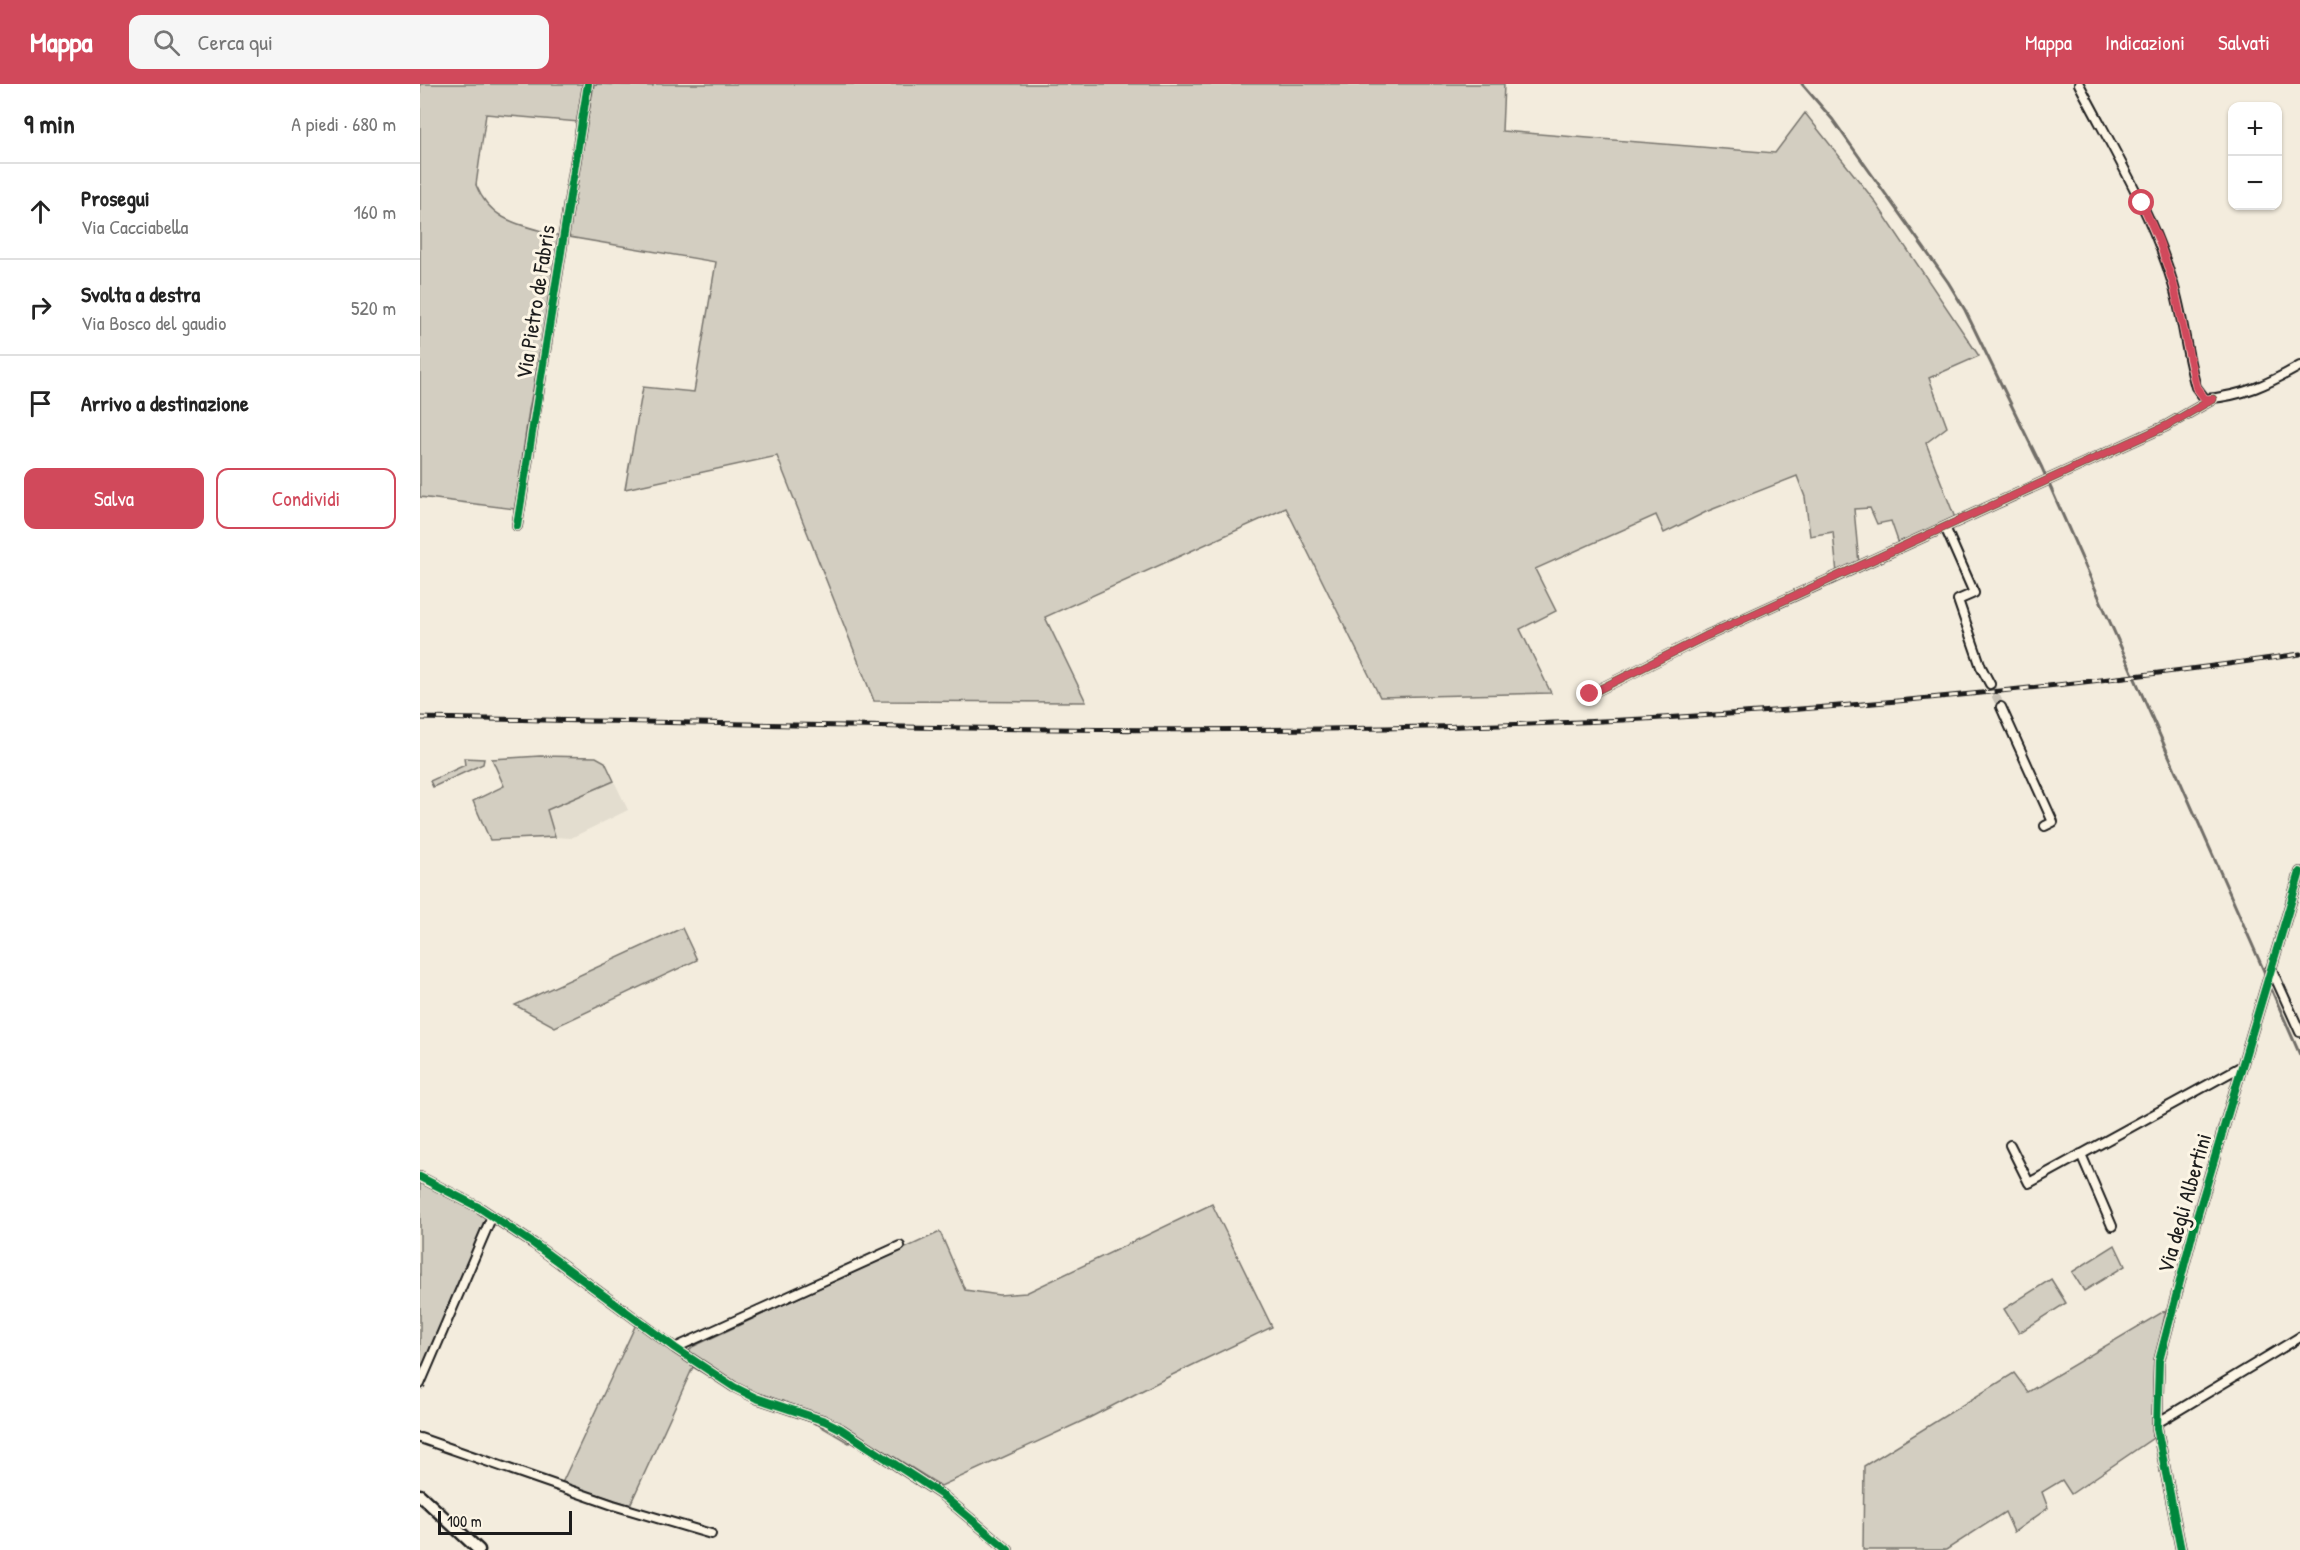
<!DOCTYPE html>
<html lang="it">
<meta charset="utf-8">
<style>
body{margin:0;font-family:"Patrick Hand",sans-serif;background:#f6f6f6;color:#222}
.controls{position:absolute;right:18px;top:18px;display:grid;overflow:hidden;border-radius:12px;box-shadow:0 2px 4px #0004}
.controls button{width:54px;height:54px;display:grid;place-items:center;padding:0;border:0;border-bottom:2px solid #e0e0e0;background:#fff;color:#222;font:30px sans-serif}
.scale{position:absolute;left:18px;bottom:15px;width:134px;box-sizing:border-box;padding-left:6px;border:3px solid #1c1c1c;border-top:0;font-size:16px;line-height:21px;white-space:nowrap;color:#1c1c1c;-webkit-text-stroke:4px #fcf5e5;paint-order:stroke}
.stop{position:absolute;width:18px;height:18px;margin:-14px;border:4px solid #d1495b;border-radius:50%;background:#fff}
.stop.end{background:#d1495b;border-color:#fff;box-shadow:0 2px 6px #0008}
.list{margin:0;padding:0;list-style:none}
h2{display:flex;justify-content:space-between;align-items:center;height:78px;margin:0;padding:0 24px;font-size:26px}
h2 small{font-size:20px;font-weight:400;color:#767676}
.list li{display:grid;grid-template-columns:39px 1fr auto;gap:18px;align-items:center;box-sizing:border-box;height:96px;padding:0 24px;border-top:2px solid #e0e0e0}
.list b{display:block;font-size:22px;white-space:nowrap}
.list p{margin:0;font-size:20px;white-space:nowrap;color:#767676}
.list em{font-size:20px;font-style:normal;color:#767676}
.actions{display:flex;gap:12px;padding:18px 24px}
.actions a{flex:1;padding:14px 0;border:2px solid #d1495b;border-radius:12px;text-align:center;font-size:21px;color:#d1495b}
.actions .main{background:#d1495b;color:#fff}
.icon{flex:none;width:33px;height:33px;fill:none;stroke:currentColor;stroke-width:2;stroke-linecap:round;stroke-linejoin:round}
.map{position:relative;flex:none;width:1880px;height:1466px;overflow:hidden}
header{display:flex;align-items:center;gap:36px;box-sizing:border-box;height:84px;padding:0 30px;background:#d1495b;color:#fff}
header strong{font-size:28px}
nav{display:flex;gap:33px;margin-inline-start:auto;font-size:21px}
.search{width:420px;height:54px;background:#f6f6f6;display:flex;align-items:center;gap:15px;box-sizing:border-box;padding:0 21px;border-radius:12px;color:#767676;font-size:22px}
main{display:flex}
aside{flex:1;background:#fff}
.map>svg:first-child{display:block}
</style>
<header>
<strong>Mappa</strong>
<div class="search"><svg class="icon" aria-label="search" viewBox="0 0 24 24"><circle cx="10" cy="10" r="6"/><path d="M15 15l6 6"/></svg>Cerca qui</div>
<nav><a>Mappa</a><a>Indicazioni</a><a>Salvati</a></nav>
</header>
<main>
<aside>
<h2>9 min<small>A piedi · 680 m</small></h2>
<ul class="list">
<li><svg class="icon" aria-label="ahead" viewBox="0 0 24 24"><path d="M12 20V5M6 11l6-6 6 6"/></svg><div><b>Prosegui</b><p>Via Cacciabella</p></div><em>160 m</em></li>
<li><svg class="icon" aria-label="right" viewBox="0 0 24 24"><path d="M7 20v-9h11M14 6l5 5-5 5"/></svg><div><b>Svolta a destra</b><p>Via Bosco del gaudio</p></div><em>520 m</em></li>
<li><svg class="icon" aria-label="arrive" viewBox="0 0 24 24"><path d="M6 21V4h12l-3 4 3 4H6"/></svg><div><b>Arrivo a destinazione</b></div></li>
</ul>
<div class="actions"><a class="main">Salva</a><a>Condividi</a></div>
</aside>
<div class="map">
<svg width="1880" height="1466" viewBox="0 0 1880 1466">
<rect width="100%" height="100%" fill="#f3ecdd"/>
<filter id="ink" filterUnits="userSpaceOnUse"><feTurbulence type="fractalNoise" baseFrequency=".0167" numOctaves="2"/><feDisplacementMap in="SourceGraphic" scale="12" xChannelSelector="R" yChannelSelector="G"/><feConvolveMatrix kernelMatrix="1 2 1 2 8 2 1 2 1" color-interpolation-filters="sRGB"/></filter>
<g filter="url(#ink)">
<!-- built -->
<path fill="#e3ddcf" d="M 194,697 L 208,726 L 151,754 L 135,753 L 127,726 Z"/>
<!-- green -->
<path fill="#d3cec1" stroke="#78756e" stroke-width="1.5" d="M 0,0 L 165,0 L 159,38 L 66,30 L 56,101 C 72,140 104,141 140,152 L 123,255 L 109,326 L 95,425 L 0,413 Z
M 174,0 L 233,2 L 233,0 L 1084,0 L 1082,47 L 1355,69 L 1385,29 L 1454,116 L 1559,272 L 1509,294 L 1527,343 L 1506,359 L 1535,434 L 1479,460 L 1471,437 L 1457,440 L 1450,424 L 1434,425 L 1439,480 L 1417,490 L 1413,448 L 1390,452 L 1385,413 L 1377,392 L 1288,427 L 1244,449 L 1236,431 L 1115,485 L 1136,527 L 1100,545 L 1131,609 L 960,613 L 866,424 L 625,533 L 666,618 L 454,617 L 357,372 L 205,405 L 223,303 L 274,308 L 296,178 L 149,153 L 147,147 Z
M 120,672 L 176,673 L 185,678 L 194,697 L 127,726 L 135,753 L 70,756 L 53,717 L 84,702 L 72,675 Z
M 44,674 L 64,675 L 63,680 L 13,703 L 10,697 L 45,681 Z
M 262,844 L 277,876 L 135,943 L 95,921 Z
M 0,1098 L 69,1134 L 0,1294 Z
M 792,1120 L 852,1243 L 752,1291 L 669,1334 L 521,1402 L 437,1350 L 429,1359 L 397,1340 L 333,1317 L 273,1283 L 210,1421 L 142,1399 L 218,1236 L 265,1272 L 272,1263 L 520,1148 L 545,1206 L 579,1211 L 606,1209 Z
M 1695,1161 L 1705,1182 L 1664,1207 L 1652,1188 Z
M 1631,1195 L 1646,1219 L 1599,1249 L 1584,1225 Z
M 1746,1226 C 1736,1269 1731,1310 1733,1354 L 1651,1410 L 1642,1396 L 1622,1408 L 1628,1424 L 1594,1448 L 1585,1428 L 1526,1466 L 1443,1466 L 1444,1382 L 1594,1289 L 1608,1308 Z"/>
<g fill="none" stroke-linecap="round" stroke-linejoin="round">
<!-- stream -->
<path stroke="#716e68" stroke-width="3" d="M 1382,0 L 1413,36 L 1528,198 L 1545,226 L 1622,384 L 1847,894
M 1849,900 L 1880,971"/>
<!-- street-tunnel -->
<path stroke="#c8c2b6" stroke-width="8" stroke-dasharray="8 4" stroke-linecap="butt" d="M 1570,600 L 1581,623"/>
<defs>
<path id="street" d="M 1659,0 C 1693,65 1732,129 1753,200 C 1763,233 1766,269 1776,303 L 1785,315 C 1823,312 1848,300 1880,282
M 97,442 L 168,0
M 1525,443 L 1554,509 L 1538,516 L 1561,583 L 1570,600
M 1170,610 L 1286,552 L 1746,342 L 1793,315
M 1581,623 L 1633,738 L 1625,742
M 1851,884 L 1880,948
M 1590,1061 L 1609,1099 L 1822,982
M 1661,1070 L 1692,1142
M 0,1093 L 60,1124 L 114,1160 L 255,1264 L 314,1303 L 336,1314 L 405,1337 L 421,1345 L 522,1411 L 588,1466
M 255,1264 L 480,1162
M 0,1300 L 72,1132
M 1737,1339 L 1880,1253
M 0,1354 L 193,1421 L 291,1450
M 1761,1466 L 1737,1344 L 1739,1277 L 1775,1140 L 1880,788"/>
<path id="secondary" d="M 0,1411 L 59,1466"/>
</defs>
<!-- street casing -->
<use href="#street" stroke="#1c1c1c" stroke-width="12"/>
<!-- secondary casing -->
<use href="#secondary" stroke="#1c1c1c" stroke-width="15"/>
<!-- street -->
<use href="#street" stroke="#fcf5e5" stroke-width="8"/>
<!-- secondary -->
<use href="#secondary" stroke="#fcf5e5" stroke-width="10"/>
<defs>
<path id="rail" d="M 0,634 C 359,639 720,653 1079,641 C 1347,633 1615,608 1880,570"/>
</defs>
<!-- rail casing -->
<use href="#rail" stroke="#1c1c1c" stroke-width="5"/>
<!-- rail -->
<use href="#rail" stroke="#fcf5e5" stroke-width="3" stroke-dasharray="9" stroke-linecap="butt"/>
<defs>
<path id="cycleway" d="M 97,442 L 168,0
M 1170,610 L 1286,552 L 1746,342 L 1793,315
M 0,1093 L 60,1124 L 114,1160 L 255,1264 L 314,1303 L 336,1314 L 405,1337 L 421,1345 L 522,1411 L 588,1466
M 1761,1466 L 1737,1344 L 1739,1277 L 1775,1140 L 1880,788"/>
</defs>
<!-- cycleway casing -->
<use href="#cycleway" stroke="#fcf5e5" stroke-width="11"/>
<!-- cycleway -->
<use href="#cycleway" stroke="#00873e" stroke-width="8"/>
</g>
</g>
<g fill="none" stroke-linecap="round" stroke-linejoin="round" filter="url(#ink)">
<!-- route -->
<path stroke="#d1495b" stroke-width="8" d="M 1170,610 L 1286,552 L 1746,342 L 1793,315 L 1785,315 L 1776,303 L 1754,202 L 1739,157 L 1722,119"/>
</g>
<g text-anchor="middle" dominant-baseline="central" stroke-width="6" stroke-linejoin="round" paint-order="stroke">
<!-- street labels -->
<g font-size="22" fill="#1c1c1c" stroke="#fcf5e5">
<text transform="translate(115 218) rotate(-81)">Via Pietro de Fabris</text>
<text transform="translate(1764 1119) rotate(-74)">Via degli Albertini</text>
</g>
</g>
</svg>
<div class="controls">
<button>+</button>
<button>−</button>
</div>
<div class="scale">100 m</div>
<div class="stop" style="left:1722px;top:119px"></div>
<div class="stop end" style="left:1170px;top:610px"></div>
</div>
</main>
